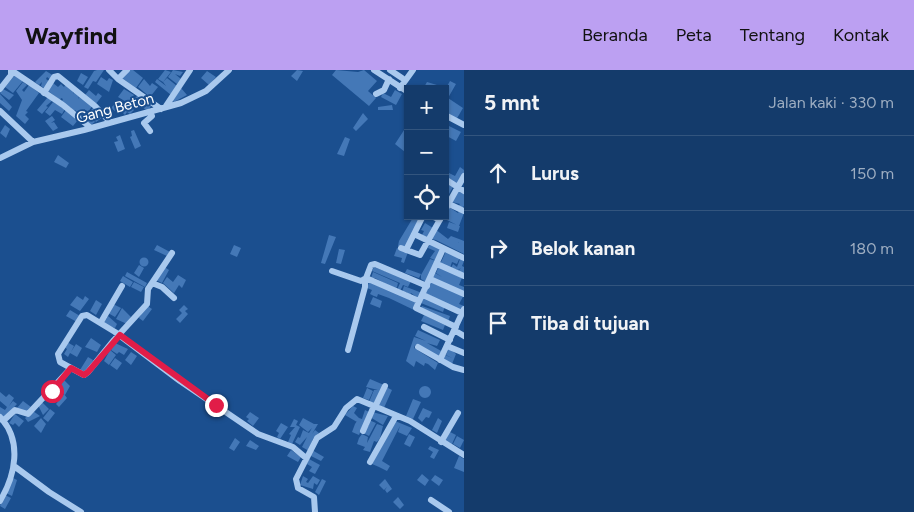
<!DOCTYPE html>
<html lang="id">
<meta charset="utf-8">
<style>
body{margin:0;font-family:Figtree,sans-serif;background:#214673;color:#f1f3f6}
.controls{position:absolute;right:15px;top:15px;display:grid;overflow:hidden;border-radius:0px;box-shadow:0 1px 4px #0004}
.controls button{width:45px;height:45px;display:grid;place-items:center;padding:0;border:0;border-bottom:1px solid #33557e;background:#143b6b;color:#f1f3f6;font:25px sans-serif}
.stop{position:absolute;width:15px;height:15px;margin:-11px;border:4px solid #e11d48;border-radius:50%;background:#fff}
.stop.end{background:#e11d48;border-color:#fff;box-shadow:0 1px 5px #0008}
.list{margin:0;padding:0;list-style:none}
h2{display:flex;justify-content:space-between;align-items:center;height:65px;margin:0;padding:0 20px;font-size:21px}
h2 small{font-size:16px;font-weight:400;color:#9dadc1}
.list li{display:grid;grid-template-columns:32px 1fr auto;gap:15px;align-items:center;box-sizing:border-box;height:75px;padding:0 20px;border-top:1px solid #33557e}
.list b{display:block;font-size:19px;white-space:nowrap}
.list em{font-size:16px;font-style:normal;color:#9dadc1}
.icon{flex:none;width:28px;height:28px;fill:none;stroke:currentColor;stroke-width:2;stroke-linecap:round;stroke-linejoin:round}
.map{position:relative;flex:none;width:464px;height:442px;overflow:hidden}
header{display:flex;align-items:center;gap:30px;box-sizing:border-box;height:70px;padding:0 25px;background:#bca0f2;color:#111}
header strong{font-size:24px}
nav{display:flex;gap:28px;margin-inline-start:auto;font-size:18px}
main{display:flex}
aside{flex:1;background:#143b6b}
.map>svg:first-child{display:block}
</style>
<header>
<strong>Wayfind</strong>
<nav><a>Beranda</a><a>Peta</a><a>Tentang</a><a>Kontak</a></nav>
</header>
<main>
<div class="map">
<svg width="464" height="442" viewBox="0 0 464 442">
<rect width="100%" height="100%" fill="#1b4f8f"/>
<!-- building -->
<path fill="#4478b7" d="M 97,0 L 104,0 L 96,12 L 93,11 L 88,19 L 84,17 L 94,1 Z
M 128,0 L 133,0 L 143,8 L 136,18 L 122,8 Z
M 165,0 L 171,2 L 163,12 L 158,9 Z
M 173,0 L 183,2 L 180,6 L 175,4 L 181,9 L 177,14 L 168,7 Z
M 297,0 L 303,1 L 297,11 L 291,6 Z
M 336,0 L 358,2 L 364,0 L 377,11 L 368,21 L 376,28 L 369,36 L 332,5 Z
M 46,1 L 54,6 L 51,10 L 47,7 L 46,9 L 50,12 L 45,19 L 41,16 L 42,12 L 39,15 L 35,12 Z
M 207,1 L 216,7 L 209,15 L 201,8 Z
M 81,3 L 88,7 L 83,15 L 77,11 Z
M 15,5 L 23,11 L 13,23 L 5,17 Z
M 101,7 L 107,11 L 109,8 L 113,10 L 109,22 L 97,14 Z
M 167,8 L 177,16 L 171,25 L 155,12 L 157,9 L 166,16 L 163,12 Z
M 144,9 L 150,16 L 152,13 L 158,17 L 150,27 L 138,17 Z
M 450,11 L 456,14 L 448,28 L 463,38 L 456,50 L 445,43 L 445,20 Z
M 23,12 L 27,15 L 22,20 L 24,22 L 29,15 L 39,23 L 26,41 L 28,42 L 25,45 L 29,49 L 25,54 L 16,46 L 22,30 L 16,21 Z
M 427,12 L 437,15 L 435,19 L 423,19 Z
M 53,13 L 58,17 L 61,14 L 64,17 L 66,14 L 74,21 L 73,24 L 75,21 L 80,24 L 78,29 L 81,25 L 93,35 L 88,42 L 84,39 L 80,45 L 75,40 L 73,42 L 69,39 L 71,37 L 68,38 L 64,35 L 65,33 L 62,31 L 63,29 L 61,28 L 60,30 L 47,20 Z
M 181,18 L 187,25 L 174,32 L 171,29 Z
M 3,19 L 14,25 L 9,30 L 0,23 Z
M 124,19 L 134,25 L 128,33 L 118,27 Z
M 89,20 L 96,26 L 98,23 L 102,26 L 95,35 L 85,25 Z
M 395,20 L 402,24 L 396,35 L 381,27 L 383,23 L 391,27 Z
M 0,24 L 12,37 L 9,41 L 0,33 Z
M 138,25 L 147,35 L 149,32 L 152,34 L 148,41 L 137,34 L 135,38 L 129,34 Z
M 48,27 L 53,30 L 46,36 L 48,37 L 42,44 L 37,40 Z
M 118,30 L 122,34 L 125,32 L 134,40 L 130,44 L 127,42 L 125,45 L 118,38 L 115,41 L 111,38 Z
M 53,32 L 65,39 L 62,44 L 55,40 L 50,46 L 45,42 Z
M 392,35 L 393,40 L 378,40 L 378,37 Z
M 93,38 L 103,47 L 96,52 L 88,43 Z
M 66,40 L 78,50 L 73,56 L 61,47 Z
M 86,41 L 95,52 L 91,55 L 80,46 Z
M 363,43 L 368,49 L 356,61 L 353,58 Z
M 52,46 L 55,50 L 51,53 L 54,52 L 58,58 L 53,61 L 45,51 Z
M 408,54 L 408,82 L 405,82 L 395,74 Z
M 445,54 L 461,62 L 456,71 L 445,65 Z
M 5,55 L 10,59 L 6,68 L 0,63 Z
M 134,60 L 141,76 L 135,79 L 130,67 L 132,66 L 131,61 Z
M 120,65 L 125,79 L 118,82 L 114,72 L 118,71 L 116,67 Z
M 345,67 L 350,69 L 344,86 L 337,84 Z
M 58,85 L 69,93 L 66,98 L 54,92 Z
M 460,97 L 464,100 L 464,104 L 458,114 L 445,107 L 445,101 L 455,106 Z
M 445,112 L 453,117 L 445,131 Z
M 457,119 L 464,122 L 464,136 L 461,139 L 458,137 L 460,134 L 452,132 Z
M 449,137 L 458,143 L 459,141 L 464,143 L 459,156 L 443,148 Z
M 414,146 L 421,146 L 405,179 L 398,176 L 399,171 Z
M 449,152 L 460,156 L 458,162 L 447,158 Z
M 425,153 L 433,158 L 427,168 L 422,165 L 424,161 L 421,160 Z
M 435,159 L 448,169 L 451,166 L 459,169 L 458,173 L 459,169 L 464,171 L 464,184 L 436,170 L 431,169 Z
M 329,165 L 336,167 L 325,194 L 321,193 Z
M 430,173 L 441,179 L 437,191 L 430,188 L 435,181 L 428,178 Z
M 157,175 L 170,182 L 167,186 L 154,180 Z
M 234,175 L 241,178 L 237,187 L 230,184 Z
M 397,178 L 408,182 L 404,193 L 401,192 L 402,188 L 394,186 Z
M 339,179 L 345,180 L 341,194 L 336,193 Z
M 446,181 L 460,187 L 457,194 L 452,192 L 450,198 L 440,194 L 443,188 L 449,191 L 443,188 Z
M139.5 192a4.5 4.5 0 1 1 9 0a4.5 4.5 0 1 1-9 0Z
M 430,189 L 436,191 L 426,212 L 421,209 L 421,205 Z
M 460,189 L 464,191 L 462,196 L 464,197 L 464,205 L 458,201 L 461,198 L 458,200 L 451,198 L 453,194 L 457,197 Z
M 139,195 L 144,198 L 139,207 L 134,203 Z
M 163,196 L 169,200 L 162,213 L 156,210 Z
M 439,196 L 462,208 L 459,215 L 464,217 L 464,224 L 432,208 L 435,203 L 442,207 L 436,203 Z
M 374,197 L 411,211 L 408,217 L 403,215 L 400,221 L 397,220 L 400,213 L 372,201 Z
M 407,199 L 421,204 L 419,208 L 405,203 Z
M 127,202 L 147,213 L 145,217 L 125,206 Z
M 373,202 L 398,213 L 397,217 L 395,219 L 375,208 L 371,208 Z
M 178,205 L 186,210 L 182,218 L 179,215 L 174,223 L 163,213 L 167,207 L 173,212 Z
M 123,206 L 133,212 L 130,217 L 120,211 Z
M 134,212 L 144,217 L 141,222 L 131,217 Z
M 369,212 L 412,230 L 416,233 L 414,240 L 389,228 L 378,224 L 377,227 L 374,226 L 370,224 L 372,220 L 367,218 Z
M 430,212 L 464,225 L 459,234 L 464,236 L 462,241 L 425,223 Z
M 404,216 L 422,223 L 418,228 L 411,223 L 410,226 L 406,224 L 407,222 L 402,222 Z
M 77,226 L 83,230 L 85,226 L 89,229 L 80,241 L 70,235 Z
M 373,227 L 382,231 L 380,238 L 370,234 Z
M 423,227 L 439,233 L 438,235 L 445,236 L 443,242 L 421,233 Z
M 96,230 L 102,234 L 96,245 L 90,241 Z
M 113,234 L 121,238 L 115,247 L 108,243 Z
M 146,235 L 152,239 L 143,251 L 139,248 Z
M 184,235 L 188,239 L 185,241 L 188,244 L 180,253 L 176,249 L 182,243 L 179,240 Z
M 422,236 L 450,246 L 448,252 L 420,240 Z
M 122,238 L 131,247 L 127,254 L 116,249 Z
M 70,240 L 80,246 L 77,252 L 66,246 Z
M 424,245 L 445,255 L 443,260 L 421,251 Z
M 108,246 L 117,254 L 115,258 L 103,254 Z
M 418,260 L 440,270 L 437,276 L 427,273 L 443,282 L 440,287 L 415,275 L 414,278 L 438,293 L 435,300 L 428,294 L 425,293 L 424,296 L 416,291 L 414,297 L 406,291 L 414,267 L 426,271 L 415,266 Z
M 91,268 L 101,275 L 97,282 L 85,277 Z
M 67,272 L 74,276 L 71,282 L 76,274 L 82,278 L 77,287 L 70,283 L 68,287 L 64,284 L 67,279 L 64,277 Z
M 115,273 L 128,279 L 124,285 L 119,282 L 117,284 L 111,280 Z
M 449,278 L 456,284 L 452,294 L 443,290 L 445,285 L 452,288 L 446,285 Z
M 110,280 L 116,285 L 109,295 L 104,291 Z
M 131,282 L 137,286 L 131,295 L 125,290 Z
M 88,287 L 93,290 L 86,303 L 80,300 Z
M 115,288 L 122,293 L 117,300 L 110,295 Z
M 370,309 L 384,315 L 376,335 L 369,332 L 374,320 L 378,320 L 366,317 Z
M 64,310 L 70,316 L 65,325 L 57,317 Z
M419 322a6 6 0 1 1 12 0a6 6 0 1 1-12 0Z
M 386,317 L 392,320 L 383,340 L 376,337 Z
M 367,318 L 373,321 L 369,330 L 363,328 Z
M 0,322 L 6,327 L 9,324 L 14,328 L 9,336 L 13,331 L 17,334 L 4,348 L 0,344 L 0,337 L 5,340 L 7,337 L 0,331 Z
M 64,324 L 67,328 L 59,337 L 56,334 Z
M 413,329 L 421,332 L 413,349 L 406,346 Z
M 23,331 L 31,337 L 25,344 L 17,338 Z
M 42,332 L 49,339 L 43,345 L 38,335 Z
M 353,336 L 357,338 L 354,343 L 359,348 L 357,352 L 345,345 Z
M 423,338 L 432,342 L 429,348 L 426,347 L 422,352 L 418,348 Z
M 50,339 L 55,343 L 48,352 L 43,348 Z
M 365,340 L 369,342 L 359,365 L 352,362 L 355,354 L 359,348 L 362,349 Z
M 33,341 L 40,346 L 28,352 L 25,348 Z
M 250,342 L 259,348 L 253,356 L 247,351 L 249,349 L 246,347 Z
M 372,342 L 388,346 L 383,355 L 370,347 Z
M 15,344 L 24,351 L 19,357 L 15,353 L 13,355 L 9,353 Z
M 41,348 L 46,354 L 41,363 L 34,356 Z
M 303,348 L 314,354 L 318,354 L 312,364 L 315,360 L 319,363 L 313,369 L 309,381 L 302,377 L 307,367 L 300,375 L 295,372 L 298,367 L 300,368 L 303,360 L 309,363 L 312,358 L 308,362 L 299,355 Z
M 438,348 L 442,351 L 437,363 L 432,360 Z
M 294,349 L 298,351 L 296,355 L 300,357 L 292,374 L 288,372 L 291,365 L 289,364 L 295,357 L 290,357 Z
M 369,350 L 376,353 L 369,366 L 363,363 L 369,355 L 367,354 Z
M 395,351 L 412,358 L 407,366 L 398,362 L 400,356 L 382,391 L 390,396 L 387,401 L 379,397 L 381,394 L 379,397 L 372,394 Z
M 281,353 L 288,357 L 280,369 L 277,367 L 279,363 L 276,361 Z
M 377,354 L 383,356 L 380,368 L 377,372 L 374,371 L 370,382 L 363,380 L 365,377 L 357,374 L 359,368 L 362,364 L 368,367 L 367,373 Z
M 448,361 L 456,365 L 452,374 L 444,370 Z
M 409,364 L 415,367 L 410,377 L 404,374 Z
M 457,366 L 464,370 L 460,378 L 453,374 Z
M 235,368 L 240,372 L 234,381 L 229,378 Z
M 250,370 L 259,376 L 256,380 L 246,376 Z
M 430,376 L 439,380 L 434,389 L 430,387 L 433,382 L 428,379 Z
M 291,380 L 301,387 L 298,392 L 287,386 Z
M 312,380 L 324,387 L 321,391 L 309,385 Z
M 459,386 L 464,389 L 464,402 L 454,398 Z
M 309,389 L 320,395 L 315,404 L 309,401 L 312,397 L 307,394 Z
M 422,404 L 429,410 L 425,416 L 417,410 Z
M 435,405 L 443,410 L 439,416 L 431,410 Z
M 303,406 L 308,409 L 306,412 L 308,413 L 313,406 L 320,410 L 317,415 L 314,413 L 313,419 L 300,415 Z
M 13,408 L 17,410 L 12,426 L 6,423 Z
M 322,409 L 326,411 L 319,425 L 315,422 Z
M 385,409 L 392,419 L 387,423 L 385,420 L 387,417 L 384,420 L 379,415 Z
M 5,425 L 11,428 L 5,439 L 0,436 Z
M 398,427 L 404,435 L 400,439 L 393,432 Z"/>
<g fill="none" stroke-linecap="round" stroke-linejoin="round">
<!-- minor -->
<path stroke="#a9c9ee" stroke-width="6" d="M 109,0 L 118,9 L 161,39
M 374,0 L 408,22
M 390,0 L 402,8
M 118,9 L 127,0
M 400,18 L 413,0
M 0,19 L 11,5 L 11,0 L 63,35 L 91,58
M 44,23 L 54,7 L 58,6 L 95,36 L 110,52
M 376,24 L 384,20 L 389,9
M 166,36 L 190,0
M 0,41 L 33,72
M 445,45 L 464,55
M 150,61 L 144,53 L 152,46 L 150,42
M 0,88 L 33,72 L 84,60 L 181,33 L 206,21 L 229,0
M 445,109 L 464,121
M 449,134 L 464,141
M 445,140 L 464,106
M 432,146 L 440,150
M 414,164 L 464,188
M 401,178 L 420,185 L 442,146
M 443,179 L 416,238 L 456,257
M 406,180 L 423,146
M 437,194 L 464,206
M 332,201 L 361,211 L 366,208
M 430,209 L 464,224
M 152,213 L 162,217 L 174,228
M 423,225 L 462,243
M 419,231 L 366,208 L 371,195 L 375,194 L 427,216
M 101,252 L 122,216
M 424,257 L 450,270
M 454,260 L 464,266
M 447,276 L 464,283
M 418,277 L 453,297 L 464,300
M 348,280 L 365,217 L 365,210
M 440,290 L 464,239
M 71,298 L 60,292 L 58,284 L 82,246 L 87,245 L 115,262 L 180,311 L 258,364 L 293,377 L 306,388
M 375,337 L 385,316
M 0,347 C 23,371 15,406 0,431
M 3,351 L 15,340 L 28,344 L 71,298 L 84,305 L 88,302 L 114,270 L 147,234 L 148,219 L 172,183
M 363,361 L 374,336
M 441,372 L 458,343
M 370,392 L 396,346
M 14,396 L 49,422 L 81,442
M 431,430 L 449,442
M 315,442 L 314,427 L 298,418 L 296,409 L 317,368 L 334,357 L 346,338 L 357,329 L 410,351 L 464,385"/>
</g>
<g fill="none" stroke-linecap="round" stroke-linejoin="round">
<!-- route -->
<path stroke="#e11d48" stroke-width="6" d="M 52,321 L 71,298 L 84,305 L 88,302 L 120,265 L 216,335"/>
</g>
<g text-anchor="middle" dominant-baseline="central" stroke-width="4" stroke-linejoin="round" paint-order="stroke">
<!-- street labels -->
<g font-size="15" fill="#fff" stroke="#1b4f8f">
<text transform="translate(115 38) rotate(-15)">Gang Beton</text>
</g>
</g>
</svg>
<div class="controls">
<button>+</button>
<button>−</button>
<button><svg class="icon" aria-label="locate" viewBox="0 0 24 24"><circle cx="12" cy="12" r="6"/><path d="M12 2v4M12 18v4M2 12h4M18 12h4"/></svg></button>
</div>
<div class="stop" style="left:52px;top:321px"></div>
<div class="stop end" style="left:216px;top:335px"></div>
</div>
<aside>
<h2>5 mnt<small>Jalan kaki · 330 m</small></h2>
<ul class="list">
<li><svg class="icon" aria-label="ahead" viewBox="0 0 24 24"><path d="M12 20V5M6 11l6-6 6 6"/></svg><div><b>Lurus</b></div><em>150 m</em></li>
<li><svg class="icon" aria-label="right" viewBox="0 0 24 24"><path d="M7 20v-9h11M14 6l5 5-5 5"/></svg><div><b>Belok kanan</b></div><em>180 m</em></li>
<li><svg class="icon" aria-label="arrive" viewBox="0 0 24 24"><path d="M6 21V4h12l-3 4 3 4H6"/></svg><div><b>Tiba di tujuan</b></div></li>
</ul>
</aside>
</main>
